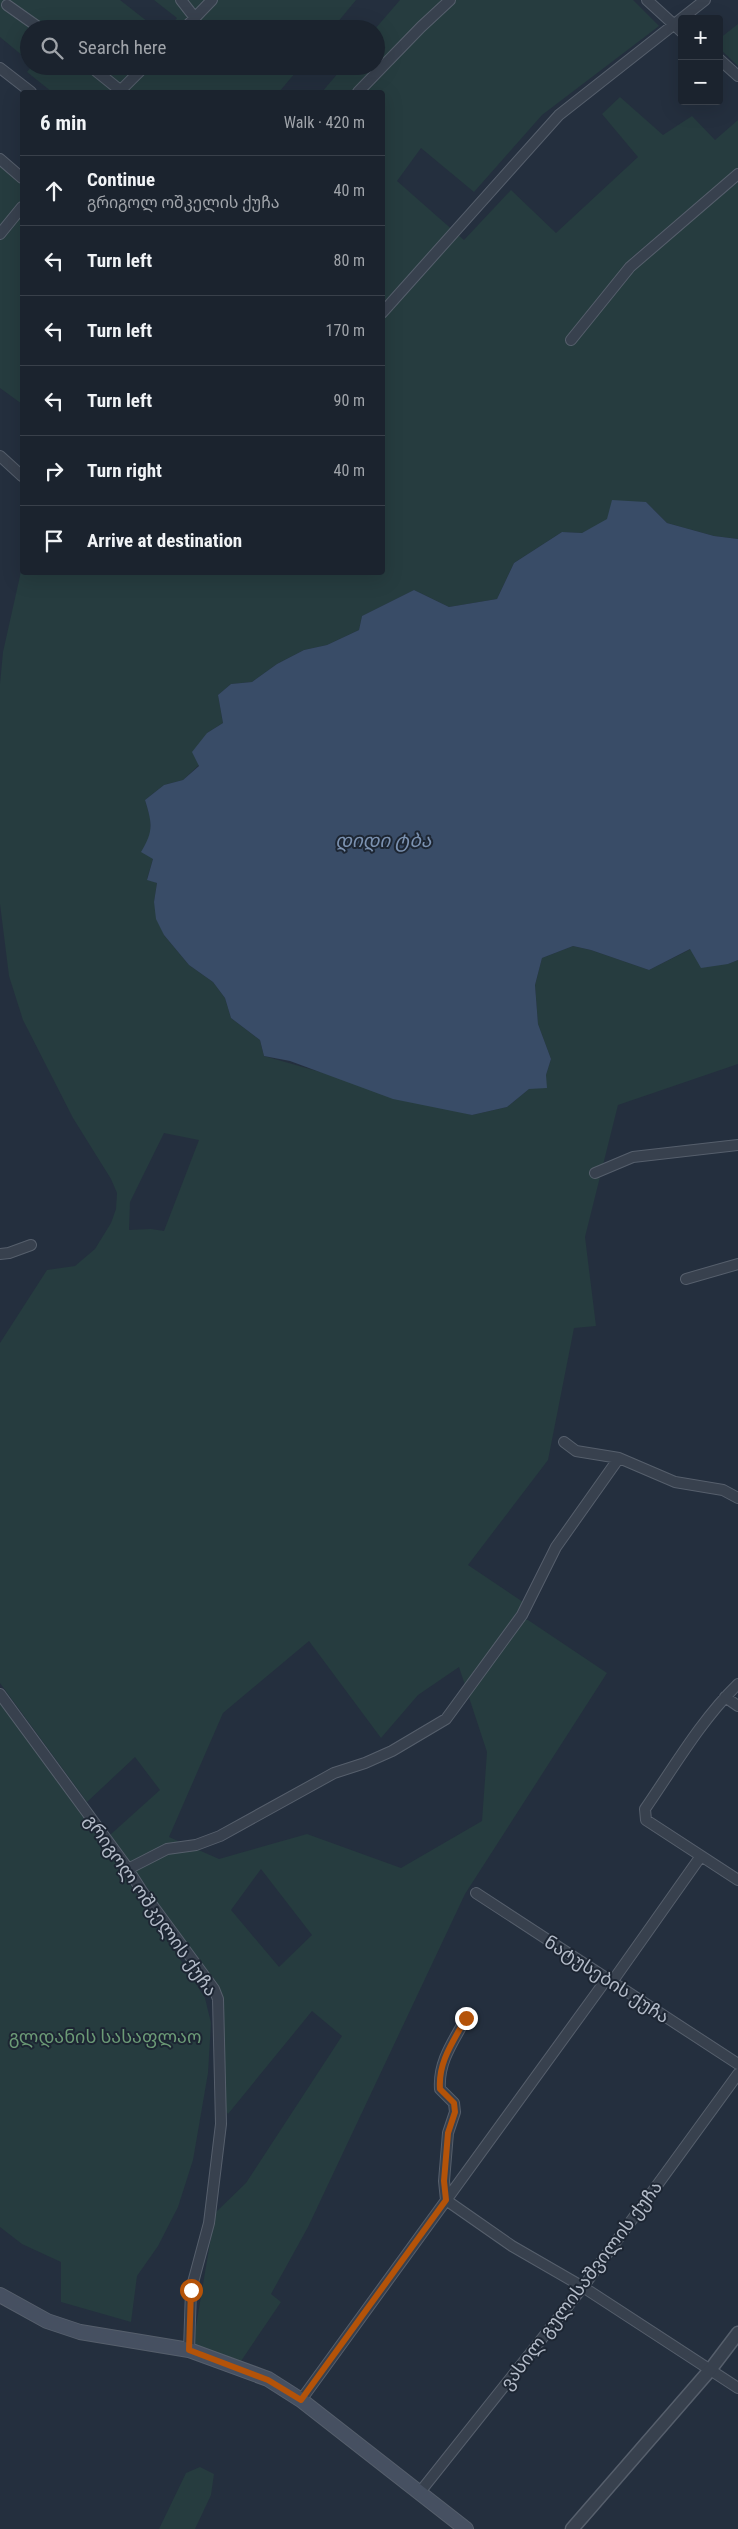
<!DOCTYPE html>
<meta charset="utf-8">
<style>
body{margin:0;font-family:"Roboto Condensed","Noto Sans Georgian",sans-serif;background:#282f3a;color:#f1f3f6}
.controls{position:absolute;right:15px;top:15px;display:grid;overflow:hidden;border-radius:5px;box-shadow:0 5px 20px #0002}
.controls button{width:45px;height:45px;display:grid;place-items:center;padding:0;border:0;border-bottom:1px solid #39404a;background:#1b232e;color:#f1f3f6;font:25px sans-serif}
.stop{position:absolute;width:15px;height:15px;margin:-11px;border:4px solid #b45309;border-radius:50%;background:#fff}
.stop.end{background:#b45309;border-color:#fff;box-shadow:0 1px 5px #0008}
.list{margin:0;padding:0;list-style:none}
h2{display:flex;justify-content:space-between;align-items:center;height:65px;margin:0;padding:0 20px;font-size:21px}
h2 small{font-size:16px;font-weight:400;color:#a0a4aa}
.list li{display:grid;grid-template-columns:32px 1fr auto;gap:15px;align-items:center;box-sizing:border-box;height:70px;padding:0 20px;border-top:1px solid #39404a}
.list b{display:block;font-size:19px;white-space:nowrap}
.list p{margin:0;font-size:16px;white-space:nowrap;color:#a0a4aa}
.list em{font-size:16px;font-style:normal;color:#a0a4aa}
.icon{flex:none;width:28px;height:28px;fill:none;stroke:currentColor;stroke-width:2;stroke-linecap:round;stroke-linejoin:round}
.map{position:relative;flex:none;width:738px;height:2529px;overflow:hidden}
.search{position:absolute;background:#1b232e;box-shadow:0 5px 20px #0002;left:20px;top:20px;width:365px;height:55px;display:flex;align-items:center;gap:12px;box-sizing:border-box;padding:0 18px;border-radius:28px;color:#a0a4aa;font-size:19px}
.panel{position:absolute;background:#1b232e;box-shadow:0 5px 20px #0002;left:20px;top:90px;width:365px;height:485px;border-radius:5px}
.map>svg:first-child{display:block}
</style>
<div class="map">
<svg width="738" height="2529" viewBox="0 0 738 2529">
<rect width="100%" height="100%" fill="#242f3e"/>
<!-- green -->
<path fill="#263c3f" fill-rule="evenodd" d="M 0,0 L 120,0 L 157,29 L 29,29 L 29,61 L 0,37 Z
M 154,0 L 356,0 L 332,29 L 168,29 L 177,18 Z
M 400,0 L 633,0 L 659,26 L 542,115 L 474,192 L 421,148 L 397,181 L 464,240 L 511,190 L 556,233 L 638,157 L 602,114 L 620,97 L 663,135 L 692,116 L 715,140 L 738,120 L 738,168 L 631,258 L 636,267 L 738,182 L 738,539 L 714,536 L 667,523 L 646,502 L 582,533 L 562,532 L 514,563 L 497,599 L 449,607 L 414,590 L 362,616 L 359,630 L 327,645 L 304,650 L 277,664 L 252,682 L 231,684 L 218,695 L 223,723 L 207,733 L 199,765 L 183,780 L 164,785 L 145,800 L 150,817 L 153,859 L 147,879 L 157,883 L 154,902 L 164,935 L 189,965 L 213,982 L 225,998 L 231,1018 L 260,1040 L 264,1056 L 472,1115 L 507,1107 L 546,1075 L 551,1059 L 538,1024 L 535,985 L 542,958 L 573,946 L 591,950 L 649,970 L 691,949 L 728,964 L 738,960 L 738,1064 L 618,1105 L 585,1237 L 596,1326 L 574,1328 L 548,1460 L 468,1565 L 523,1602 L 514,1617 L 528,1620 L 607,1673 L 465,1894 L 308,2227 L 271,2294 L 281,2302 L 241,2361 L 193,2344 L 215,2213 L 246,2183 L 342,2036 L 312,2011 L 228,2114 L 224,2108 L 222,2000 L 207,1972 L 110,1835 L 160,1790 L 135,1757 L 87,1802 L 0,1683 L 0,1343 L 47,1270 L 75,1266 L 95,1249 L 111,1223 L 116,1209 L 117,1193 L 111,1179 L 73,1118 L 23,1020 L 9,976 L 0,904 L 0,684 L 3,652 L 22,567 L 22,572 L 382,572 L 382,92 L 322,92 L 344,66 L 376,66 L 375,29 ZM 164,1133 L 199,1140 L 164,1231 L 151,1229 L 129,1230 L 130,1202 ZM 309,1641 L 381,1738 L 418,1695 L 459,1667 L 487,1752 L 482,1821 L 401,1868 L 307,1834 L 219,1859 L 169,1837 L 223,1713 ZM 261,1869 L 312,1935 L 279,1967 L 231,1910 Z
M 738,24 L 738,66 L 719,48 L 719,39 Z
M 32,66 L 301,66 L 279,92 L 52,92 L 27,72 Z
M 0,155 L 22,173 L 22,404 L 0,388 Z
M 0,1701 L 104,1846 L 178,1956 L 205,1998 L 211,2023 L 208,2073 L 193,2160 L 178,2207 L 158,2246 L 137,2276 L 131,2322 L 61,2302 L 61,2262 L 22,2244 L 0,2227 Z
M 200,2467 L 214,2474 L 211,2495 L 195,2529 L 159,2529 L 186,2473 Z"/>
<!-- water -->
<path fill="#394c67" d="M 612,500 L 646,502 L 667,523 L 714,536 L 738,539 L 738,960 L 728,964 L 701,968 L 690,949 L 649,970 L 591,950 L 573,946 L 542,958 L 535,985 L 538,1024 L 551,1059 L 546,1075 L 547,1088 L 529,1089 L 507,1107 L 472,1115 L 393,1099 L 290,1061 L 264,1056 L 260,1040 L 231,1018 L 225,998 L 213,982 L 189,965 L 164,935 L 156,919 L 154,902 L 157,883 L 147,880 L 153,859 L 141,852 C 154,831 152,823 145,800 L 164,785 L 183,780 L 199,766 L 192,752 L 207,733 L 223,723 L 218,695 L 231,684 L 252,682 L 277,664 L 304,650 L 327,645 L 359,630 L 362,616 L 414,590 L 449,607 L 497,599 L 514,563 L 562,532 L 582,533 L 607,519 Z"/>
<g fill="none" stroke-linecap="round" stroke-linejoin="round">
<defs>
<path id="minor" d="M 181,0 L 195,18
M 647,0 L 682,32
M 7,5 L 41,29
M 184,29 L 212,0
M 719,59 L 738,76
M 90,66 L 121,91
M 0,68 L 31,92
M 119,92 L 145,66
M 358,92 L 421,27 L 450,0
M 0,159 L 22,178
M 0,234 L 22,207
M 382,313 L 559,115 L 705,0
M 571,340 L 630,267 L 738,174
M 0,456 L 22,476
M 595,1173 L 633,1157 L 738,1145
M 0,1254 L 9,1253 L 31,1245
M 686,1279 L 738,1264
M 564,1442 L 576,1451 L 619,1458 L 675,1482 L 723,1490 L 738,1498
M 738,1684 C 701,1720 674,1767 645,1809 L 646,1820 L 738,1880
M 0,1694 L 124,1863 L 142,1891 L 214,1989 L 218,1999 L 221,2124 L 209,2223 L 191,2290 L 189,2350
M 725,1697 L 738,1706
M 128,1869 L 167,1849 L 196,1845 L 220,1836 L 334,1773 L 365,1763 L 392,1751 L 446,1719 L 522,1615 L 556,1547 L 619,1458
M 476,1893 L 738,2064
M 612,1982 L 701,1856
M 446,2200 L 512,2246 L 583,2287 L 738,2388
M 446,2200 L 444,2181 L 448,2133 L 455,2112 L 454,2103 L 440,2089 C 438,2062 453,2042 466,2018
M 301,2400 L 606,1980
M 420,2492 L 583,2287 L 738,2074"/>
<path id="tertiary" d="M 572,2529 L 710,2370 L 738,2333"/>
<path id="secondary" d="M 0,2295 L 47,2321 L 80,2332 L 189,2350 L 268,2379 L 301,2400 L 466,2529"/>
</defs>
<!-- minor casing -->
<use href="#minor" stroke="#565f6c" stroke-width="12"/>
<!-- tertiary casing -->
<use href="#tertiary" stroke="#565f6c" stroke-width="15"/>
<!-- secondary casing -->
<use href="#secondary" stroke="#565f6c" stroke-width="16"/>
<!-- minor -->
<use href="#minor" stroke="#38414e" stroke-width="10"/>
<!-- tertiary -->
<use href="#tertiary" stroke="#38414e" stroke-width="12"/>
<!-- secondary -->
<use href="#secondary" stroke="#465061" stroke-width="14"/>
</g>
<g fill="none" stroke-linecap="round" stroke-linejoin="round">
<!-- route -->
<path stroke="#b45309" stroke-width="6" d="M 191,2290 L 189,2350 L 268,2380 L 301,2400 L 446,2200 L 444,2181 L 448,2133 L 455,2112 L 454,2103 L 440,2089 C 438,2062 453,2042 466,2018"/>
</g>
<g text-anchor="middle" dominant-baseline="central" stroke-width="4" stroke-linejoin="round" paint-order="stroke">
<!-- street labels -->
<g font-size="18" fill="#b4bcc9" stroke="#1d2633">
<text transform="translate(151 1905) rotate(55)">გრიგოლ ოშკელის ქუჩა</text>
<text transform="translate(607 1979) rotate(33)">ნატუსების ქუჩა</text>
<text transform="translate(581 2285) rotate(-53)">ვასილ გულისაშვილის ქუჩა</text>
</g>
<!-- park labels -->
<g font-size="18" fill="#6b9a76" stroke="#1d2633">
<text x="105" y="2036">გლდანის სასაფლაო</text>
</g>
<!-- water labels -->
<g font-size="19" font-style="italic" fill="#7c92b1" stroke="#1d2633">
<text x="383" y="840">დიდი ტბა</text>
</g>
</g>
</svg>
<div class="controls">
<button>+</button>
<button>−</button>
</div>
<div class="stop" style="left:191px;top:2290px"></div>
<div class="stop end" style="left:466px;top:2018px"></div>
<div class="search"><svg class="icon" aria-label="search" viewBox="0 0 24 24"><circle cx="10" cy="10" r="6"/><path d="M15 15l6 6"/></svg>Search here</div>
<section class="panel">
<h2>6 min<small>Walk · 420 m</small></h2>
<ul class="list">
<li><svg class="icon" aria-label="ahead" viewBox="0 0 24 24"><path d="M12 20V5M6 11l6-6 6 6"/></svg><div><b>Continue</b><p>გრიგოლ ოშკელის ქუჩა</p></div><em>40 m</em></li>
<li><svg class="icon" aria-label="left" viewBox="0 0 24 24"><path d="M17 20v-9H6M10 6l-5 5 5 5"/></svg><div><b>Turn left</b></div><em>80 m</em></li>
<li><svg class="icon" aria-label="left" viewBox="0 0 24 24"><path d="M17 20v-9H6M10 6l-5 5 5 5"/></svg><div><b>Turn left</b></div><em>170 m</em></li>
<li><svg class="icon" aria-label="left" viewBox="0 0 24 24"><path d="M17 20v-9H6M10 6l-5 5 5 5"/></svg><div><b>Turn left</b></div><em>90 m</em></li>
<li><svg class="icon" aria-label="right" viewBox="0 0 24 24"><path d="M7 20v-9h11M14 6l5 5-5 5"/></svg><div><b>Turn right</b></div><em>40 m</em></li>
<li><svg class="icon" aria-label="arrive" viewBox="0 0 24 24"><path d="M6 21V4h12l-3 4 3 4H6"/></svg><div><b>Arrive at destination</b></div></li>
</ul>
</section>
</div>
